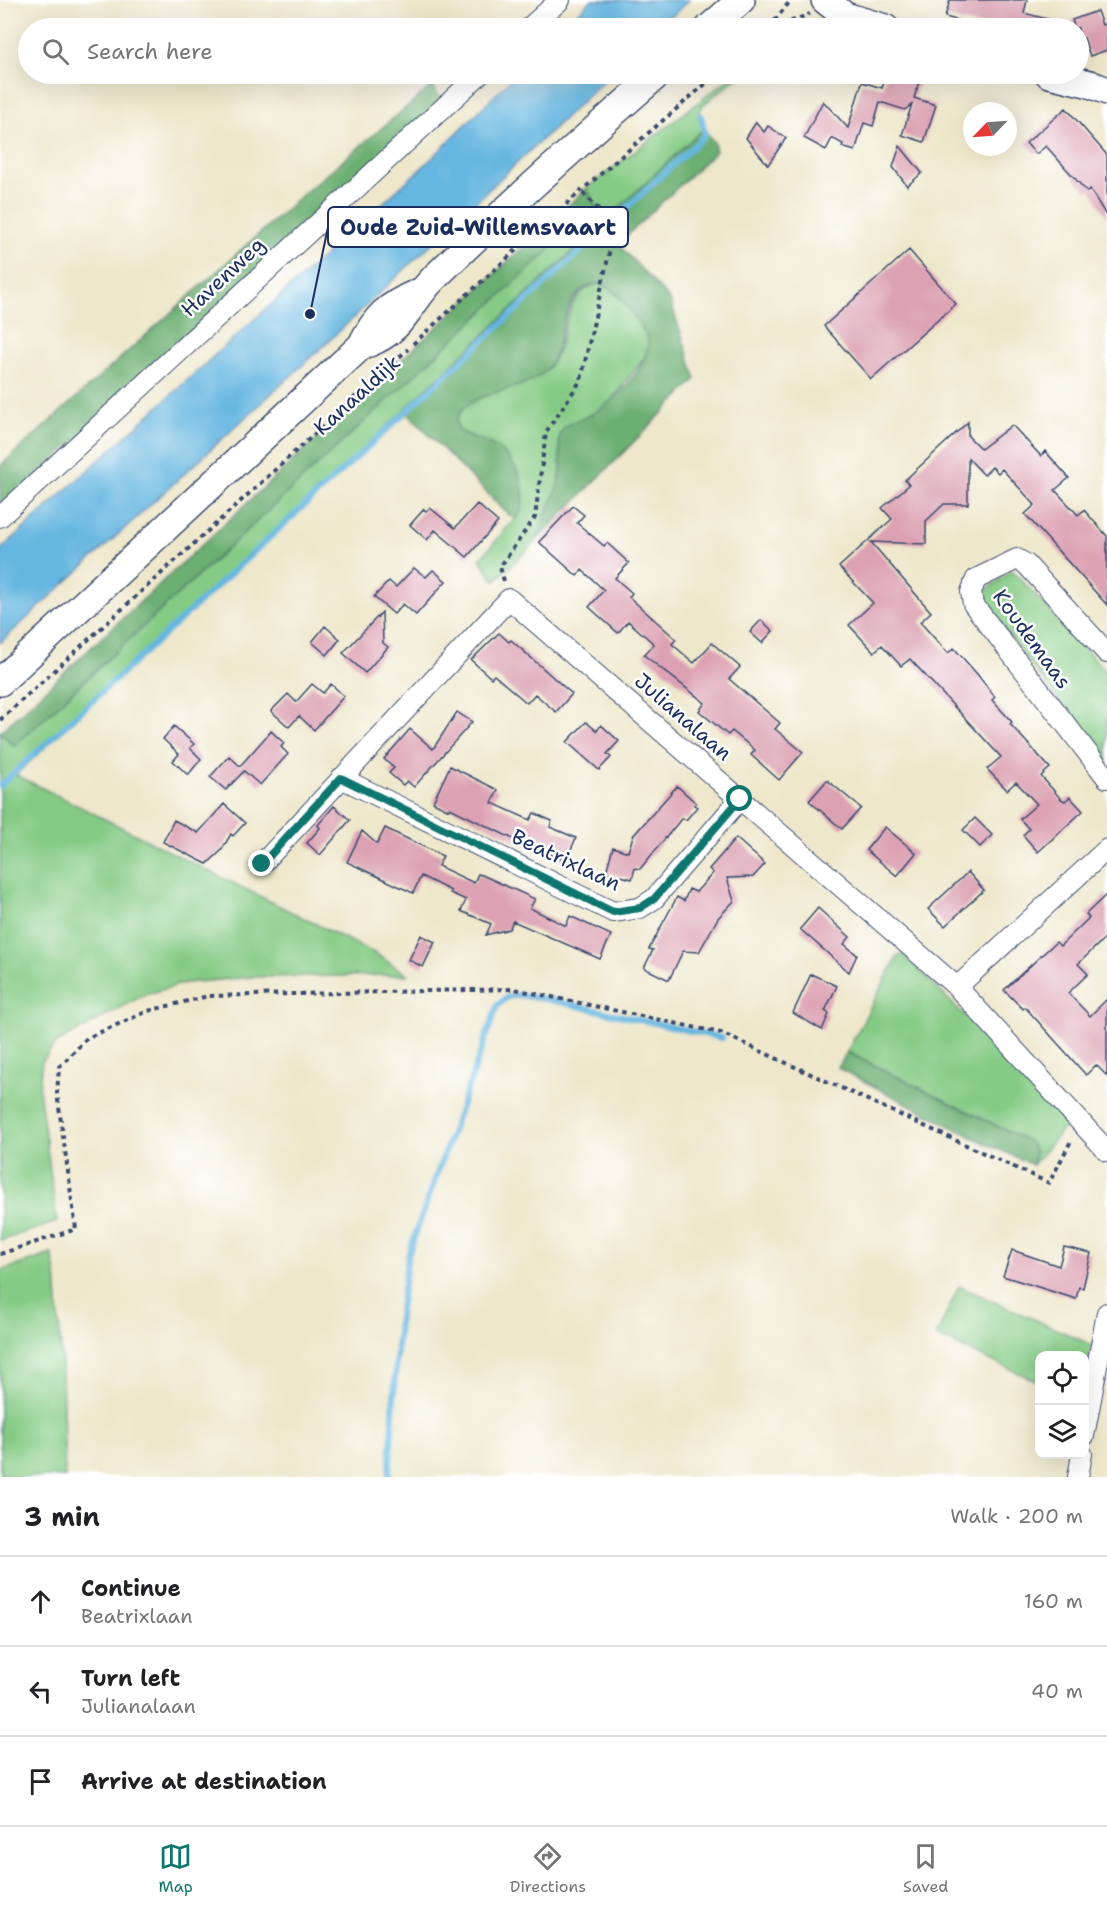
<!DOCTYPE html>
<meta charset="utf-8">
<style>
body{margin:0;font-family:"Shantell Sans",sans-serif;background:#f6f6f6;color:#202124}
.controls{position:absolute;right:18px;bottom:18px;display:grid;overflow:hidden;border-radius:12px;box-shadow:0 6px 24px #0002}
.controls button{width:54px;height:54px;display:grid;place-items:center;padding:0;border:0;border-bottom:2px solid #e0e0e0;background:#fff;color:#202124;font:30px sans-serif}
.compass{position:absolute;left:963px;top:102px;width:54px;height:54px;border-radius:50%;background:#fff;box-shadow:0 6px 24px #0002;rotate:245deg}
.stop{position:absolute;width:18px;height:18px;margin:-14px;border:4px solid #0f766e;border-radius:50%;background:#fff}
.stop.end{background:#0f766e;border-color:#fff;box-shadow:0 2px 6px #0008}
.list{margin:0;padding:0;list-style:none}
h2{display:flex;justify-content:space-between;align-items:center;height:78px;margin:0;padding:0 24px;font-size:26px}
h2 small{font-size:20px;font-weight:400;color:#757577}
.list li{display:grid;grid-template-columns:39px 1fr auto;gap:18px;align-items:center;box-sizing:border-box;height:90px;padding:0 24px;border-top:2px solid #e0e0e0}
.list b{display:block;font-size:22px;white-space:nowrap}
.list p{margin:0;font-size:20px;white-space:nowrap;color:#757577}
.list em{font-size:20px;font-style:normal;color:#757577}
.icon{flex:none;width:33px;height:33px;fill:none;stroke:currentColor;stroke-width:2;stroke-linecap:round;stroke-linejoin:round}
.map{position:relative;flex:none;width:1107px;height:1477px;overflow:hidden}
.search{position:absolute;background:#fff;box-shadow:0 6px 24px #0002;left:18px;right:18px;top:18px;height:66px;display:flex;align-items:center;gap:15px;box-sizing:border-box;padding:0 21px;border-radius:33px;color:#757577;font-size:22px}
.sheet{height:348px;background:#fff}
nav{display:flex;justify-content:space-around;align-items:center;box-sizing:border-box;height:84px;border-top:2px solid #e0e0e0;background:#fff;font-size:16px;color:#757577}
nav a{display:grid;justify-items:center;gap:3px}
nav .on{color:#0f766e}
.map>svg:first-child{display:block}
</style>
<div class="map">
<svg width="1107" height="1477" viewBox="0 0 1107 1477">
<rect width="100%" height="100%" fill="#fff"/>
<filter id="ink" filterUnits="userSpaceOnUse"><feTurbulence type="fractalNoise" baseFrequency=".0167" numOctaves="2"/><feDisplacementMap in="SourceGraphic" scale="12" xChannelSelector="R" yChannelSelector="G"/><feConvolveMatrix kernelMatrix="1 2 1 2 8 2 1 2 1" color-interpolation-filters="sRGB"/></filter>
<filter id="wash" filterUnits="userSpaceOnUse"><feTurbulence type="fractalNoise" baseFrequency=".008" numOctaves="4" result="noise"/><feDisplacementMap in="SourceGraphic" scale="24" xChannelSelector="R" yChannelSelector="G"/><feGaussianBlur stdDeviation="1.35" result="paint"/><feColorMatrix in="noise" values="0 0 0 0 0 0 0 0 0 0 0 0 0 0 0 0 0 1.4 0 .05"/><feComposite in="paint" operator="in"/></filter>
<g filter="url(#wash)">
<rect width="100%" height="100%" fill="#eee7cb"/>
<!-- green -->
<path fill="#85cb85" stroke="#507d72" stroke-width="1.5" d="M 735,74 L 742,74 L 703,105 L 698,116 L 703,129 L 16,775 L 376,954 L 408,975 L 253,977 L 185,983 L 144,995 L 56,1043 L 42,1062 L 39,1089 L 57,1222 L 0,1241 L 0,732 L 14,746 L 595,207 L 587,188 Z
M 595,284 C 618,285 642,322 649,342 L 646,356 L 609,403 L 591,415 L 572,423 L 559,446 L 561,471 L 556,494 L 537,540 L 496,580 L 491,577 L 480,559 L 523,509 L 493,445 L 459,431 L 456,419 C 473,387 519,395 544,372 C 571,348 557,299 595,284 Z
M 1012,570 L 1107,672 L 1107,764 L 979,596 Z
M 903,954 L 992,1043 L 1067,1124 L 1033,1165 L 1035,1152 L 1030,1142 L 847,1052 L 897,957 Z
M 52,1254 L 56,1272 L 62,1368 L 65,1477 L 0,1477 L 0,1271 Z
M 959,1286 L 1092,1345 L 1085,1387 L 1084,1356 L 1040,1356 L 1039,1382 L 936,1336 Z"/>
<!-- forest -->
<path fill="#6caf72" stroke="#446f68" stroke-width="1.5" d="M 433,85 L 443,104 L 0,510 L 0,466 L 310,188 Z
M 703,129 L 714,142 L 716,151 L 618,244 L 670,300 L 696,379 L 537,540 C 542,516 557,497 561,472 C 563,459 554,439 564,428 C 570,421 584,419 592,414 C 615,401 644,371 648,345 C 650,333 616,290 604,285 C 598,282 592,285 587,287 C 556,303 567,353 542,374 C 517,394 472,388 456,419 L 459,431 C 473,438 490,441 502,451 C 520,467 531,498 517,518 L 509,515 L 404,410 Z
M 587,188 L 596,207 L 14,746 L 0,732 Z
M 847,1052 L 1030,1142 L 1035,1152 L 1033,1165 L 972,1137 L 838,1068 Z"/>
<!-- water -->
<path fill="#65b6e0" stroke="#40729f" stroke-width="1.5" d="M 591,0 L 689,0 L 659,28 L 562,28 Z
M 516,74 L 611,74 L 330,340 L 0,643 L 0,550 L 428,162 Z"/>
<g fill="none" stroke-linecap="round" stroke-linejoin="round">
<!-- stream -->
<path stroke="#65b6e0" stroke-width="6" d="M 623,211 L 705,135 L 701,115
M 0,786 L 600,233
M 389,1477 L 399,1317 L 408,1255 L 497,1006 L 506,998 L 516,995 L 546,999 L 722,1038"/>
</g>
<g id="blocks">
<!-- building -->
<path fill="#dca1b3" d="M 950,0 L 1027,0 L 1024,13 L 1062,23 L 1061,28 L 988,28 L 945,17 Z
M 1097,11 L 1102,25 L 1107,23 L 1107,50 L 1090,56 L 1084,38 L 1079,40 L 1078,28 L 1075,28 L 1072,20 Z
M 887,74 L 922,74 L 914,98 L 936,105 L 924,142 L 902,135 L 912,104 L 905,110 L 880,102 L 873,126 L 864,123 L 855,151 L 842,147 L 843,144 L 832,138 L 826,150 L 804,138 L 823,101 L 848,128 L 862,82 L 882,88 Z
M 1066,108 L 1107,155 L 1107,217 L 1090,189 L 1087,192 L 1046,146 L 1036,154 L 1026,143 Z
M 756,122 L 764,132 L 768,126 L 786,138 L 768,165 L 746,138 Z
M 900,146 L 922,173 L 907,186 L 893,167 Z
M 909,250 L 956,304 L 871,379 L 824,326 Z
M 968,422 L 968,436 L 981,449 L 1012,425 L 1041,456 L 1045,451 L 1069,478 L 1055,490 L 1078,515 L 1084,510 L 1107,536 L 1107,605 L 1025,514 L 1035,505 L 1002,469 L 998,473 L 992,467 L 984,475 L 968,458 L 968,504 L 944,504 L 926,521 L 926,544 L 871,542 L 931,612 L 920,622 L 948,653 L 954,648 L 977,674 L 995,697 L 992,700 L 1012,722 L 1010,724 L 1050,768 L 1041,776 L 1061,799 L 1065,801 L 1070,797 L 1083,811 L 1038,852 L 1023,835 L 1029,829 L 1020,819 L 1037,804 L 1016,782 L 1007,790 L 987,769 L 1001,757 L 910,659 L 901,666 L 882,645 L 874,652 L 849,625 L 873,603 L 839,567 L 892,519 L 882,508 L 909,485 L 905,480 Z
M 477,504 L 498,522 L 467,557 L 435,530 L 427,540 L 410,525 L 424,509 L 426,511 L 430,508 L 455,528 Z
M 573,506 L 584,515 L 577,523 L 604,546 L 607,543 L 629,563 L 615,578 L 632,593 L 629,597 L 676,639 L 672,644 L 694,663 L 712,643 L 740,667 L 729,679 L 780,723 L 775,729 L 803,752 L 779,780 L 751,755 L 755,750 L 732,731 L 728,735 L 699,711 L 705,703 L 644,655 L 654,644 L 628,621 L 618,633 L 589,607 L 604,590 L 582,570 L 577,576 L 539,542 Z
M 414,568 L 426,577 L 433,570 L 446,581 L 416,615 L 403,604 L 394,614 L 374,597 L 389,581 L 396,587 Z
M 382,612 L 383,643 L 388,647 L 365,673 L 343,653 Z
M 761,620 L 773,631 L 762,643 L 750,632 Z
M 325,626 L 340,639 L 327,655 L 312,642 Z
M 499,633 L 509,642 L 511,640 L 572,694 L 556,712 L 535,694 L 527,703 L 494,675 L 491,678 L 471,660 Z
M 312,684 L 323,693 L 331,684 L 344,696 L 314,730 L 299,716 L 289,727 L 271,711 L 288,694 L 296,702 Z
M 457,712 L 472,722 L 414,787 L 407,781 L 403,785 L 389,773 L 394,768 L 384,759 L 410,729 L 433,749 Z
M 586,722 L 597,731 L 601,725 L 619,741 L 607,754 L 611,757 L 599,770 L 567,742 Z
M 174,726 L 194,744 L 190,748 L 201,759 L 188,775 L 173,761 L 179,754 L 163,739 Z
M 271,731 L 284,743 L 281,747 L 288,754 L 260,785 L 244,771 L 226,790 L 210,777 L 229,756 L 240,766 Z
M 450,766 L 498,790 L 492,803 L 530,820 L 534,813 L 552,821 L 550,827 L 576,838 L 566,861 L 549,854 L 548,856 L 450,808 L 449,810 L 433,802 Z
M 827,780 L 861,808 L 842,829 L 809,801 Z
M 677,786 L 696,803 L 694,805 L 697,807 L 686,820 L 682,818 L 640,869 L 635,868 L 632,879 L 606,872 L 613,847 L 628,852 L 633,836 Z
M 224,804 L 245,823 L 233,836 L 231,834 L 221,851 L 207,864 L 163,842 L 174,820 L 198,833 Z
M 334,806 L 350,820 L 320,855 L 307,843 L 320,828 L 318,825 Z
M 975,818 L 992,835 L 980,847 L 963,830 Z
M 885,827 L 916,853 L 897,876 L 866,850 Z
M 385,828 L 443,856 L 438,866 L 474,883 L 478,874 L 482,875 L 535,899 L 530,908 L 566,926 L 570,916 L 611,935 L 600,959 L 513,921 L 509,929 L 486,935 L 491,924 L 461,911 L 466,900 L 450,893 L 451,891 L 421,876 L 413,893 L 347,862 L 362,831 L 377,844 Z
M 736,838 L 765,864 L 753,877 L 727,878 L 734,901 L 718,918 L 699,952 L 683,951 L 669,980 L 644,968 L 653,950 L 649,949 L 677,897 L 684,901 L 689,889 L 696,892 L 713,873 L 709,869 Z
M 968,872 L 984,890 L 945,926 L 928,909 Z
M 1107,894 L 1107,936 L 1078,964 L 1088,974 L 1068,993 L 1090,1016 L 1107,999 L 1107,1076 L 1096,1065 L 1086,1075 L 1025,1007 L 1023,1009 L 1004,990 L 1056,942 L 1060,946 L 1089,918 L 1086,914 Z
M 818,908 L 850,937 L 844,944 L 857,955 L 849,972 L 800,929 Z
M 421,935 L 435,942 L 423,967 L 409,960 Z
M 811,974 L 837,986 L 825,1011 L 829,1014 L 822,1030 L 793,1013 Z
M 1064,1247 L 1091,1253 L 1083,1288 L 1079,1287 L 1076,1299 L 1003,1276 L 1012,1250 L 1059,1266 Z"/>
</g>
</g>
<g filter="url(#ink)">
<use href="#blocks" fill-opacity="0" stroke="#3b4b6e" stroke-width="1.5"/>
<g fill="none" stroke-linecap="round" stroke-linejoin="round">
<defs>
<path id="street" d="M 529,28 L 560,0
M 0,517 L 480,74
M 1107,653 L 1026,564 L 1017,559 L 976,579 L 971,592 L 973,604 L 1107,778
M 341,778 L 613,912 L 640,908 L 654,899 L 740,799
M 262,864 L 509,599 L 957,987 L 1107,1151
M 957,987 L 1107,849
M 1084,1436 L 1107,1313
M 1078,1477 L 1082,1454"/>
<path id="secondary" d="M 825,0 L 845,16 L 885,28
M 709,28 L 741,0
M 1049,74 L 1090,84 L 1107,91
M 369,343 C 404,330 410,301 435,277 C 507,207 582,140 658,74
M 0,682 L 361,346 C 376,316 387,306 419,292"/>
</defs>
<!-- street casing -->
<use href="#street" stroke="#3b4b6e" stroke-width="22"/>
<!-- secondary casing -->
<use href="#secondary" stroke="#3b4b6e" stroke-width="30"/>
<!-- path -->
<path stroke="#3b4b6e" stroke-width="4" stroke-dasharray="4.5 4.5" stroke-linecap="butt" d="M 769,28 L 791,0
M 774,28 L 810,14
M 413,344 L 581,191 L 717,74
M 504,581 L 500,567 L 535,517 L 546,432 L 581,380 L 615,226 L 581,191
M 0,720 L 408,349
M 0,1254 L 76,1229 L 57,1093 L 59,1067 L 87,1038 L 148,1011 L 208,996 L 514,989 L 721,1033 L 1049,1183 L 1072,1139"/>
<!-- street -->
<use href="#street" stroke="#fff" stroke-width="20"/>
<!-- secondary -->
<use href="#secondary" stroke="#fff" stroke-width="27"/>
</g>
</g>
<g fill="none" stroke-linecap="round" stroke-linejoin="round" filter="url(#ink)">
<!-- route -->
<path stroke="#0f766e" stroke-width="8" d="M 262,864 L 341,778 L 613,912 L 640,908 L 654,899 L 740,799"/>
</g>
<g text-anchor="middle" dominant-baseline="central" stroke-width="5" stroke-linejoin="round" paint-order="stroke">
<!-- street labels -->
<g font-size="21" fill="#1b2f5e" stroke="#fff">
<text transform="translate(223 277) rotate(-43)">Havenweg</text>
<text transform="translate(357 395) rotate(-42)">Kanaaldijk</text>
<text transform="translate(1032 639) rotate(54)">Koudemaas</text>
<text transform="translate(683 717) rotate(41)">Julianalaan</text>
<text transform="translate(566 860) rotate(25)">Beatrixlaan</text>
</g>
</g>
<!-- callouts -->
<path fill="none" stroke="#1b2f5e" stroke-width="2" d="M310 314L328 227"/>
<circle fill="#1b2f5e" stroke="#fff" stroke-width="2" cx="310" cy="314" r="6"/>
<rect fill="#fff" stroke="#1b2f5e" stroke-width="2" x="328" y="207" width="300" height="40" rx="6"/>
<g font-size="22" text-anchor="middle" font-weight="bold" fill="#1b2f5e">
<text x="478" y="235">Oude Zuid-Willemsvaart</text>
</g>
</svg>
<div class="controls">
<button><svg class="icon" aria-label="locate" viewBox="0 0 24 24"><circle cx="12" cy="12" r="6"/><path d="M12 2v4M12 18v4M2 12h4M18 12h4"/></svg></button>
<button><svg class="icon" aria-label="layers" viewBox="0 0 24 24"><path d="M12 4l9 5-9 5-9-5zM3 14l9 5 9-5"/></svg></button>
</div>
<svg class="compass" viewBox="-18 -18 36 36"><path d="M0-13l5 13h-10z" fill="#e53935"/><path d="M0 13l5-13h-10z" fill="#757577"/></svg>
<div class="stop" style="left:740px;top:799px"></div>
<div class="stop end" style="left:262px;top:864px"></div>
<div class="search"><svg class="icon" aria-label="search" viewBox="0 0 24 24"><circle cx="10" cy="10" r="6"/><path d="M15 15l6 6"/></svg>Search here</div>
</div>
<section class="sheet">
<h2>3 min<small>Walk · 200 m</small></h2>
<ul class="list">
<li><svg class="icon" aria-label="ahead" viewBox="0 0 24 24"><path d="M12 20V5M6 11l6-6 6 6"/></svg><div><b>Continue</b><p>Beatrixlaan</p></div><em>160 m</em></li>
<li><svg class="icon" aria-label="left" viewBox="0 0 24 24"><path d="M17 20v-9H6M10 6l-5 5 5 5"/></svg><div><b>Turn left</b><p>Julianalaan</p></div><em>40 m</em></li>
<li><svg class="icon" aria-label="arrive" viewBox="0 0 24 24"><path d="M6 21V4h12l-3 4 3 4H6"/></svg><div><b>Arrive at destination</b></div></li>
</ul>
</section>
<nav>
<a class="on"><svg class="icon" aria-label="map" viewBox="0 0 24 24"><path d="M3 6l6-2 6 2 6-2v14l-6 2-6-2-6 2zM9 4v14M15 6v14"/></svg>Map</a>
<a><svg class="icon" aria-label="directions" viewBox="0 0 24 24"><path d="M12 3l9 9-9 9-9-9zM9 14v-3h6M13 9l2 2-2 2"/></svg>Directions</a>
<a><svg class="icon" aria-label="saved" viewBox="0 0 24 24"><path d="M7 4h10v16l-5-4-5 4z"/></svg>Saved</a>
</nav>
